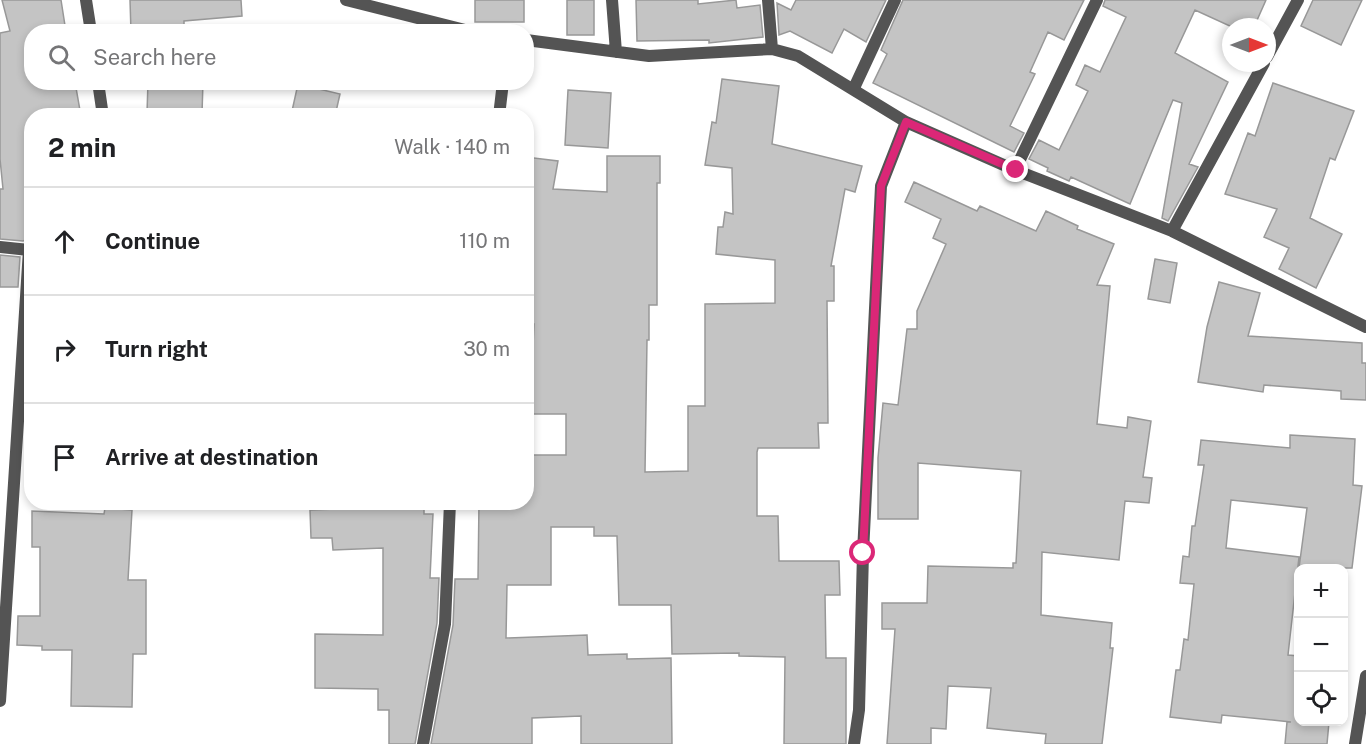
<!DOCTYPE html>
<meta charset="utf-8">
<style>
body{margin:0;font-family:"Public Sans",sans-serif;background:#f2f2f2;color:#202124}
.controls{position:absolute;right:18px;bottom:18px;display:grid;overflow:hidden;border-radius:12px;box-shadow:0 3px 9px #0003}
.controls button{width:54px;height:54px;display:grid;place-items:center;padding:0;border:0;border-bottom:2px solid #e0e0e0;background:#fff;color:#202124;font:30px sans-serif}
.compass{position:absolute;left:1222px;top:18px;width:54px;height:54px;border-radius:50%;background:#fff;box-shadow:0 3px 9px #0003;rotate:90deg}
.stop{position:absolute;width:18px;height:18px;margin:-14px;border:4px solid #db2777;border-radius:50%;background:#fff}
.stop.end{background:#db2777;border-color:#fff;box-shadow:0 2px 6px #0008}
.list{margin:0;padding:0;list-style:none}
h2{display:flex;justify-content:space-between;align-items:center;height:78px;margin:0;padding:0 24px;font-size:26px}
h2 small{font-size:20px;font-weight:400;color:#757577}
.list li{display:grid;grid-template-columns:39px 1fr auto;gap:18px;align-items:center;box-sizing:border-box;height:108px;padding:0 24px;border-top:2px solid #e0e0e0}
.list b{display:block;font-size:22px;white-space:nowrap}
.list em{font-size:20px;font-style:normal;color:#757577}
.icon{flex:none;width:33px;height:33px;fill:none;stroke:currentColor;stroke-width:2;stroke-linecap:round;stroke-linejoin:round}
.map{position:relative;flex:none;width:1366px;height:744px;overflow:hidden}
.search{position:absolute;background:#fff;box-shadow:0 3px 9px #0003;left:24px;top:24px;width:510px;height:66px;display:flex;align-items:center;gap:15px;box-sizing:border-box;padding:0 21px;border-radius:24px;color:#757577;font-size:22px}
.panel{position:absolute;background:#fff;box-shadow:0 3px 9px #0003;left:24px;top:108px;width:510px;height:402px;border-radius:24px}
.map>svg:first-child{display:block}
</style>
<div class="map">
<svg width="1366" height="744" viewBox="0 0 1366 744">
<rect width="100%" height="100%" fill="#fff"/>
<!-- building -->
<path fill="#c4c4c4" stroke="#989898" stroke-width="1.5" d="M 2,0 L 61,0 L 66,32 L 32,32 L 32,82 L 75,82 L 81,116 L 32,116 L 32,238 L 23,241 L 0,239 L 0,189 L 3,189 L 0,159 L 0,33 L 10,31 Z
M 130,0 L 241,0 L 242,16 L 184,21 L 184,32 L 131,32 Z
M 475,0 L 524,0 L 524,22 L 475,22 Z
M 567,0 L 594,0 L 594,35 L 567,35 Z
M 636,0 L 698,0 L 698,4 L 736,0 L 737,8 L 760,5 L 763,37 L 709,43 L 709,40 L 637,41 Z
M 796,0 L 886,0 L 866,42 L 844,29 L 832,53 L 790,31 L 779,35 L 777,3 L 791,10 Z
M 903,0 L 1084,0 L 1064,40 L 1048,32 L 1030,72 L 1035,74 L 1010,126 L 1024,133 L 1014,152 L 873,83 L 887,54 L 881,50 Z
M 1105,0 L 1266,0 L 1254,27 L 1232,27 L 1195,10 L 1175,53 L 1228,82 L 1189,164 L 1198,167 L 1168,221 L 1162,218 L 1182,103 L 1173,100 L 1130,204 L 1071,177 L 1069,181 L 1047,171 L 1048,168 L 1029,159 L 1039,140 L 1059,150 L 1088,91 L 1076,85 L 1085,65 L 1100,72 L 1126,17 L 1103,6 Z
M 1313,0 L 1362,0 L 1341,45 L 1301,26 Z
M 722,79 L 779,86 L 772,144 L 862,166 L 855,192 L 845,189 L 831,266 L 834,266 L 834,301 L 827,301 L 828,423 L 818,423 L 819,448 L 758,448 L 757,452 L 757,516 L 778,516 L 779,561 L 839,561 L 840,595 L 825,595 L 826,658 L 846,658 L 846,744 L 784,744 L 785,657 L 739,656 L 739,653 L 672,654 L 671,605 L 619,605 L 617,536 L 594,536 L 594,527 L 551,527 L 551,585 L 507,585 L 506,638 L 587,635 L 588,655 L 627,654 L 627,659 L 671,658 L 672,744 L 581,744 L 581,716 L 532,718 L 532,744 L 431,744 L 453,625 L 455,579 L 478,579 L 479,502 L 526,502 L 530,455 L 566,455 L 566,414 L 526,414 L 526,368 L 532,368 L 534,324 L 526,324 L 526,157 L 558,161 L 553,189 L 607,192 L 607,156 L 660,156 L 660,183 L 657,183 L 657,305 L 649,305 L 649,340 L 647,340 L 645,472 L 688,471 L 688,406 L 705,406 L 705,304 L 775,303 L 775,260 L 716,254 L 718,227 L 723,227 L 725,212 L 733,214 L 732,168 L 705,165 L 712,122 L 716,123 Z
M 148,82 L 203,82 L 202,114 L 147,113 Z
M 1273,83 L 1354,111 L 1335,160 L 1330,158 L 1310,218 L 1342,234 L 1316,288 L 1279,269 L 1289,248 L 1264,237 L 1277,209 L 1225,194 L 1248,133 L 1255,136 Z
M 298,84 L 340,94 L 335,116 L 313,116 L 292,111 Z
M 568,90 L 611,93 L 608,148 L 565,145 Z
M 914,182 L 977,211 L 980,206 L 1036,231 L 1046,211 L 1078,226 L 1077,229 L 1114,244 L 1097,285 L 1110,286 L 1097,424 L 1127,428 L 1128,417 L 1151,421 L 1143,477 L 1152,478 L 1149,503 L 1125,501 L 1119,560 L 1042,552 L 1041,615 L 1112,623 L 1110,648 L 1113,648 L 1102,744 L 1045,744 L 1046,734 L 987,728 L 991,688 L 948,686 L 946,729 L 931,728 L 931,744 L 887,744 L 895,629 L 882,629 L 882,603 L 927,603 L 928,566 L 1013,568 L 1013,563 L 1016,563 L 1021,471 L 918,463 L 918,519 L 878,519 L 878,458 L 883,403 L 898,405 L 907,329 L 917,329 L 917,311 L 946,244 L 933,238 L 941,219 L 905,202 Z
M 0,255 L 20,257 L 18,287 L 0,287 Z
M 1155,259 L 1177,263 L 1170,303 L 1148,299 Z
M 1219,282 L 1260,293 L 1248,336 L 1362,343 L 1362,363 L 1366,363 L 1366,400 L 1341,399 L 1341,391 L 1264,385 L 1263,392 L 1198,382 L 1207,327 Z
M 1290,435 L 1355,439 L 1353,485 L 1362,486 L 1352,568 L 1299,568 L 1307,508 L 1231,500 L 1226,548 L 1299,557 L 1288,655 L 1299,656 L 1299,722 L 1329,722 L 1327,744 L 1285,744 L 1287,722 L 1291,722 L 1222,715 L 1221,723 L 1170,717 L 1176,670 L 1180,670 L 1184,639 L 1188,640 L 1194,584 L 1180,583 L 1183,556 L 1189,557 L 1192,526 L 1195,526 L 1204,465 L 1198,465 L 1201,440 L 1290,448 Z
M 335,502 L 424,502 L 424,514 L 433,514 L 430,578 L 439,578 L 437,623 L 415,744 L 389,744 L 389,710 L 378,710 L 378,689 L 315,688 L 315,634 L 383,635 L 383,548 L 333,550 L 332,538 L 311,538 L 310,510 L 335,509 Z
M 105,508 L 132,510 L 128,580 L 146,580 L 146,654 L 133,654 L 132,707 L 71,706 L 72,650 L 42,650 L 42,646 L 17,645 L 18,616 L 40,616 L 40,547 L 32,547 L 32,511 L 104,514 Z"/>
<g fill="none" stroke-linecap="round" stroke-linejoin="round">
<!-- street -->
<path stroke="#545454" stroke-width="12" d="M 86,0 L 91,32
M 346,0 L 473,32
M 612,0 L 616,52
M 768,0 L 772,49
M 526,40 L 649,56 L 772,49 L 798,56 L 906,122 L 1015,170 L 1172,231 L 1366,327
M 1267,57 L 1298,0
M 98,82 L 103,116
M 854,88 L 895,0
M 499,116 L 503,82
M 1015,170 L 1097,0
M 1172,231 L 1264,63
M 0,247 L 29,250 L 0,701
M 423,744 L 445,624 L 450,502
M 854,744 L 859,710 L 863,553 L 881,186 L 906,122
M 1355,744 L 1366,676"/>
</g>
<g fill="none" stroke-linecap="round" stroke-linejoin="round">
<!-- route -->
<path stroke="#db2777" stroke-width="8" d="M 863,553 L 881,186 L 906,122 L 1016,170"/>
</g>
</svg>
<div class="controls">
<button>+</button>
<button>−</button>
<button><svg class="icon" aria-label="locate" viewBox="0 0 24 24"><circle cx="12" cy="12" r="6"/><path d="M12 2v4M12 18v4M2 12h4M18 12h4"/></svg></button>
</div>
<svg class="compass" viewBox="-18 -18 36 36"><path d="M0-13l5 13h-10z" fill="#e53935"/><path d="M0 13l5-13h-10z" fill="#757577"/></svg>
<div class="stop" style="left:863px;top:553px"></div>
<div class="stop end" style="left:1016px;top:170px"></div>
<div class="search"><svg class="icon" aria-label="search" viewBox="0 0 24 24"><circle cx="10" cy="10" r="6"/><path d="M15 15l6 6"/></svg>Search here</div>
<section class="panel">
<h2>2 min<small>Walk · 140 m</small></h2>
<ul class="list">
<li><svg class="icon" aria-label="ahead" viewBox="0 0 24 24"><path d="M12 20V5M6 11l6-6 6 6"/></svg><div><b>Continue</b></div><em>110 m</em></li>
<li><svg class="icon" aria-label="right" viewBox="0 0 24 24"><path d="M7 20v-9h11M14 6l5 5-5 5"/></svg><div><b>Turn right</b></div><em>30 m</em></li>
<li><svg class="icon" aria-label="arrive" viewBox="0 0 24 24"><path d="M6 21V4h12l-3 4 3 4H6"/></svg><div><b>Arrive at destination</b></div></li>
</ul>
</section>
</div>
